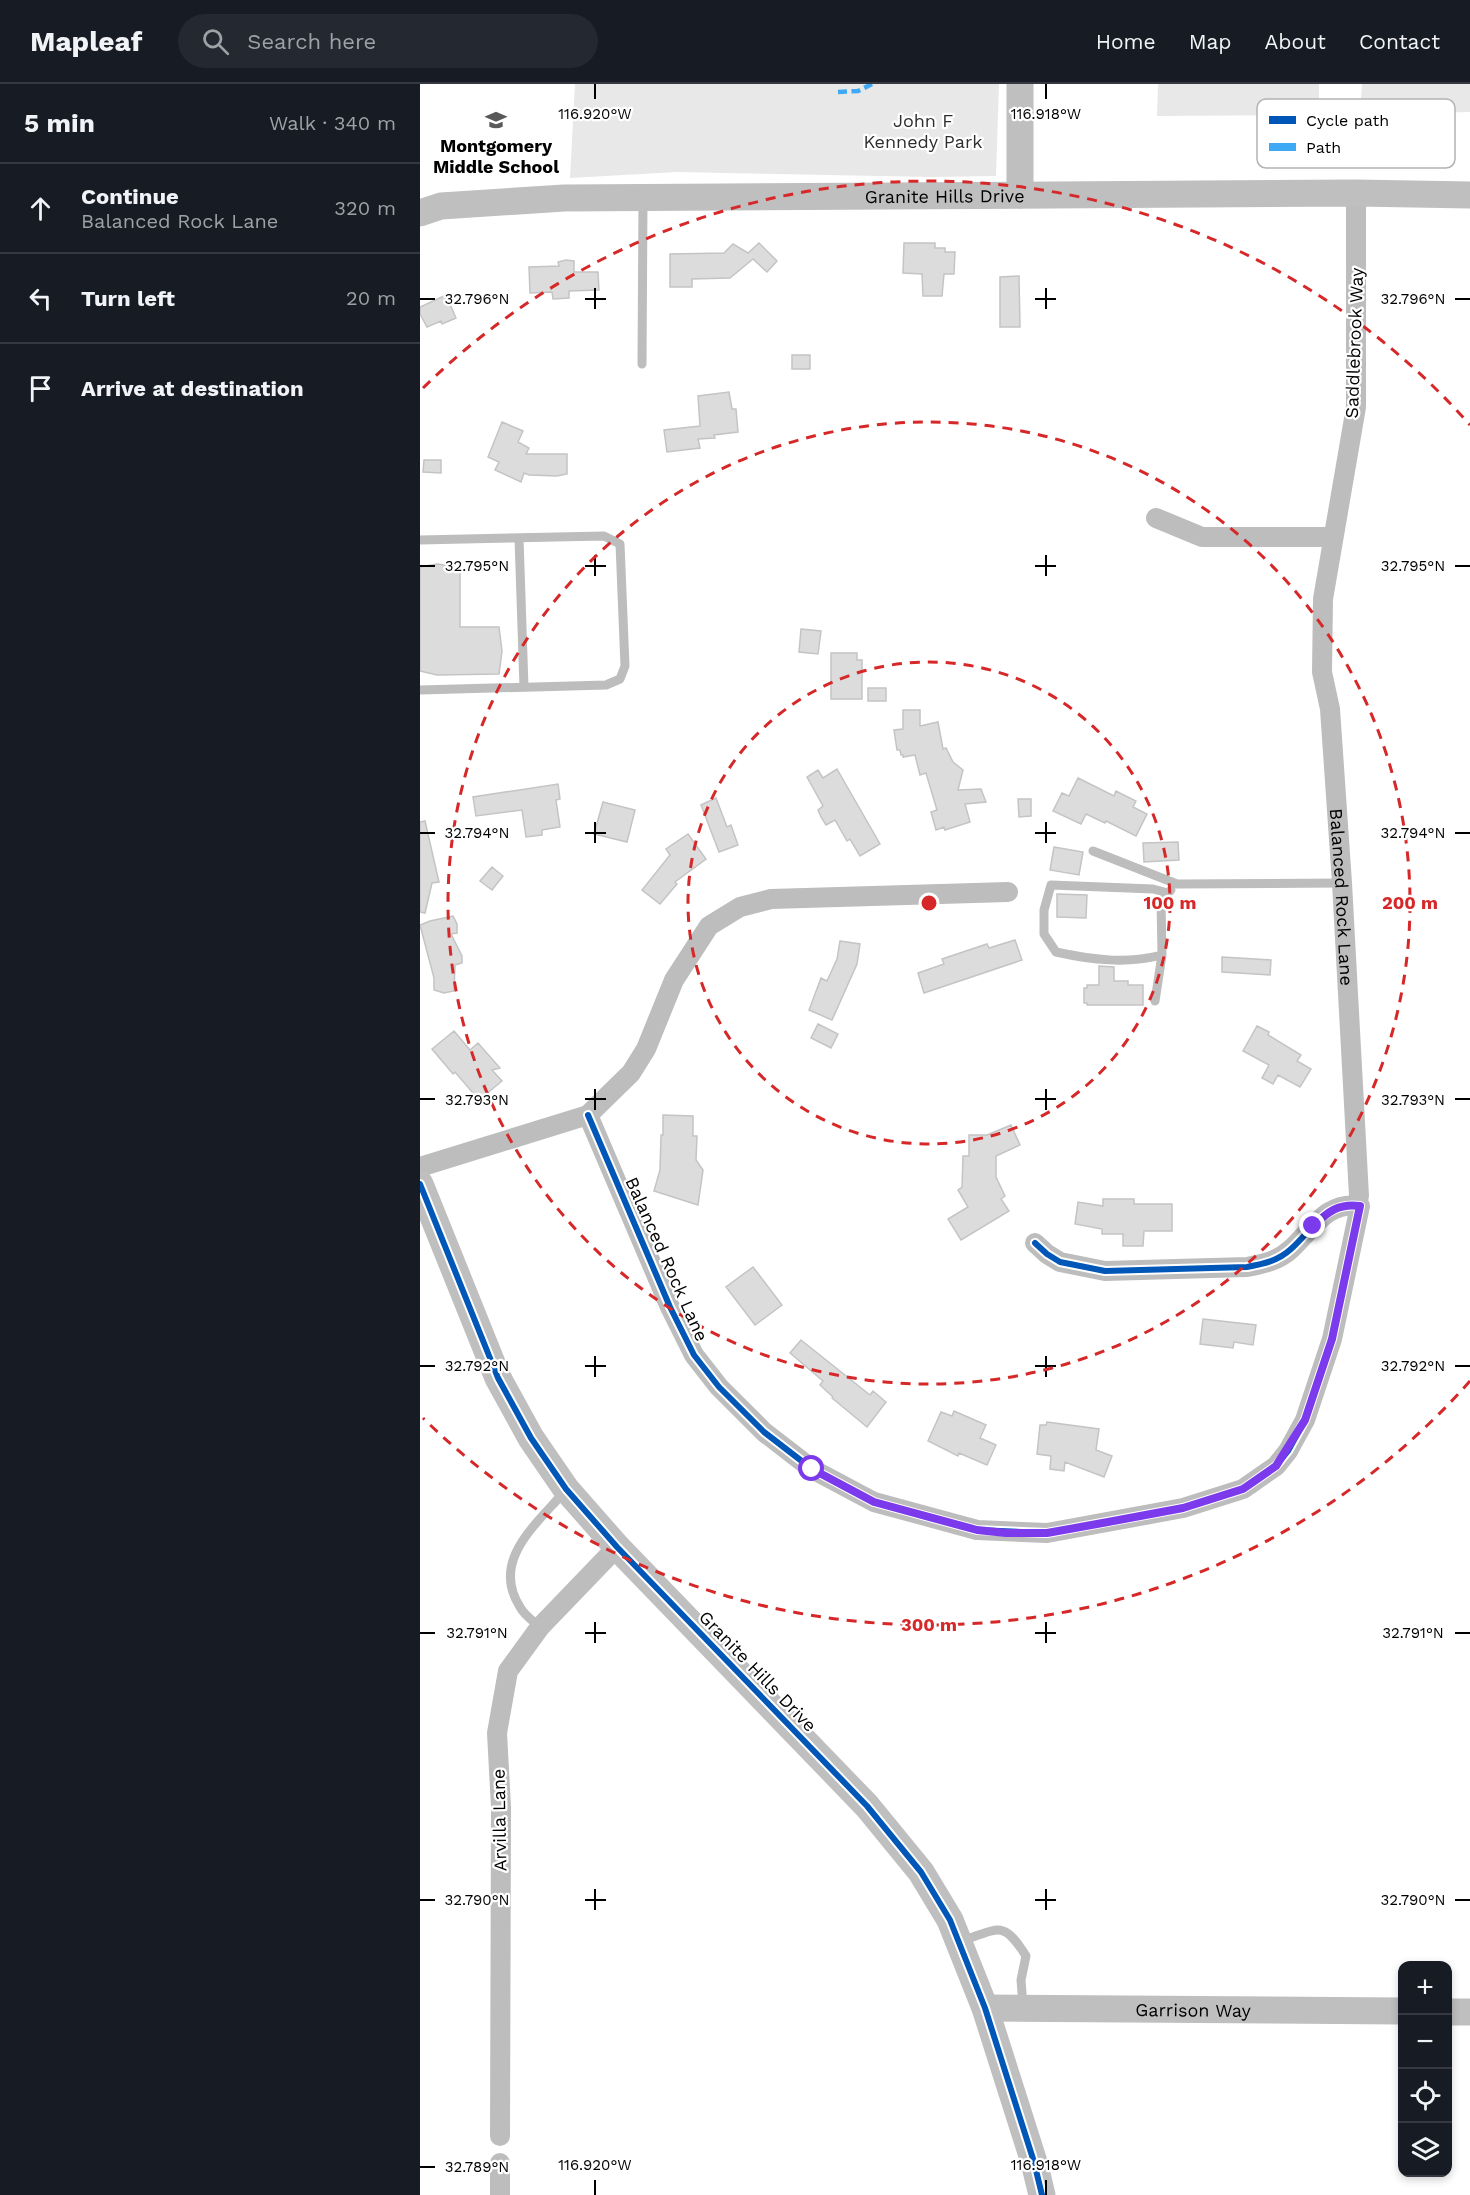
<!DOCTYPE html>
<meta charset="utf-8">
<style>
body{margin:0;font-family:"Work Sans",sans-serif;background:#242831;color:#f1f3f6}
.controls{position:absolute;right:18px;bottom:18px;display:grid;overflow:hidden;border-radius:12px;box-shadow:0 3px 9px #0003}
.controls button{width:54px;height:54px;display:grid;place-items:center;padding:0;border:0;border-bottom:2px solid #363941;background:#171b24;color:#f1f3f6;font:30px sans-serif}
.stop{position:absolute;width:18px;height:18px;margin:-14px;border:4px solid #7c3aed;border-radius:50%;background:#fff}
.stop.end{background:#7c3aed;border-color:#fff;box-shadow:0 2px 6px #0008}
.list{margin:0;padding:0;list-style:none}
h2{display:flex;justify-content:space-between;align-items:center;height:78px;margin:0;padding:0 24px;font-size:26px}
h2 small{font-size:20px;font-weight:400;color:#9ea1a6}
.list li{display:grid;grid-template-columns:39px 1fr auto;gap:18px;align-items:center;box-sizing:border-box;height:90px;padding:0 24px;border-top:2px solid #363941}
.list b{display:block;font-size:22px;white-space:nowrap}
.list p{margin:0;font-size:20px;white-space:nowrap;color:#9ea1a6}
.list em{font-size:20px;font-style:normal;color:#9ea1a6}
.icon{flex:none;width:33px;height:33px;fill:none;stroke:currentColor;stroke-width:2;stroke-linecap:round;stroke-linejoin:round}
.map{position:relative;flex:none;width:1050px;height:2111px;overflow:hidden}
header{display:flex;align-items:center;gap:36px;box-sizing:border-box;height:84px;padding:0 30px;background:#171b24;border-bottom:2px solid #363941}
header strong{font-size:28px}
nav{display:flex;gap:33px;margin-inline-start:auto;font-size:21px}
.search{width:420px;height:54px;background:#242831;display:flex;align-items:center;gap:15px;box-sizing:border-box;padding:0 21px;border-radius:33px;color:#9ea1a6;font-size:22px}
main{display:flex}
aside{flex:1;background:#171b24}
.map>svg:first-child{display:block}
</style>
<header>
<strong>Mapleaf</strong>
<div class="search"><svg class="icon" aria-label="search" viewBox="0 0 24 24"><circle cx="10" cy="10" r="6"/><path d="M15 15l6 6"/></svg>Search here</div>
<nav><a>Home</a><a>Map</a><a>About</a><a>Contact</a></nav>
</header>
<main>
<aside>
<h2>5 min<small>Walk · 340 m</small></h2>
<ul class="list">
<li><svg class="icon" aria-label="ahead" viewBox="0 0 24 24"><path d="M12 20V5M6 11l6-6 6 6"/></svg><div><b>Continue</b><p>Balanced Rock Lane</p></div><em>320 m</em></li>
<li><svg class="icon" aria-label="left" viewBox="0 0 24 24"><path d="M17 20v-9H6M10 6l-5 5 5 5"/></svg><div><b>Turn left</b></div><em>20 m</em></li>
<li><svg class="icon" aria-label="arrive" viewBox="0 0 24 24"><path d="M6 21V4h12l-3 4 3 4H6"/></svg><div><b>Arrive at destination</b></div></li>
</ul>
</aside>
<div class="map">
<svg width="1050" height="2111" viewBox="0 0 1050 2111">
<rect width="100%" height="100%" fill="#fff"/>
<!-- green -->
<path fill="#e8e8e8" d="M 155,0 L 579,0 L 576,92 L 513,93 L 257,88 L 150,94 Z
M 738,0 L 899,0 L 899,31 L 737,32 Z
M 942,0 L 1050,0 L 1050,28 L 940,31 Z"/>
<!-- building -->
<path fill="#dcdcdc" stroke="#c4c4c4" stroke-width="1.5" d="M 339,159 L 357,177 L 347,188 L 333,175 L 310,194 L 272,195 L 272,203 L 250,203 L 250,170 L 304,169 L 313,160 L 328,169 Z
M 484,159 L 515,159 L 515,164 L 525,164 L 525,168 L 535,168 L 534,190 L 524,190 L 522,212 L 503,212 L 502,190 L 483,189 Z
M 146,176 L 154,177 L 154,188 L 178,188 L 179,206 L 149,207 L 149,214 L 133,215 L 132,208 L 110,209 L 109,183 L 139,182 L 138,178 Z
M 599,192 L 600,243 L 580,243 L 580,193 Z
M 26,211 L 36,234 L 22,240 L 21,237 L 7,243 L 0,230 L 0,223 Z
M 372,271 L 390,271 L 390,285 L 372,285 Z
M 309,308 L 312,325 L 316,325 L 318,348 L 294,351 L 295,354 L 278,355 L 280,364 L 247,368 L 244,346 L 280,342 L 278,312 Z
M 82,338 L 103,347 L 98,358 L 109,364 L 106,370 L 147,370 L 147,390 L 137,392 L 109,391 L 104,389 L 101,398 L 75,386 L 79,378 L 68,373 Z
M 4,376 L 21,376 L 21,389 L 3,388 Z
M 17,480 L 40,483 L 40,543 L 79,543 L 82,567 L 79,590 L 17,591 L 0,587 L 0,483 Z
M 381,545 L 401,547 L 398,570 L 379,568 Z
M 411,569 L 437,569 L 437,576 L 442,576 L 442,615 L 411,615 Z
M 448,604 L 466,604 L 466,617 L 448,617 Z
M 483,626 L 500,626 L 500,642 L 518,638 L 523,665 L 526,664 L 533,678 L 543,686 L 538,706 L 561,705 L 566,718 L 545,720 L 550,738 L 525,746 L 524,743 L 516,746 L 511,728 L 517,726 L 506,689 L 500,691 L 495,671 L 483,673 L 483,671 L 481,671 L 480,666 L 477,666 L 474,646 L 483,645 Z
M 417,685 L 460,760 L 440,772 L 430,755 L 427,757 L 415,736 L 406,741 L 401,733 L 398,726 L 403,722 L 387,693 L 398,686 L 403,694 Z
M 658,694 L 694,712 L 696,707 L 716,717 L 713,723 L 727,730 L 716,752 L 686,737 L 685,739 L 666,730 L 661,740 L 633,727 L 642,709 L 649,712 Z
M 138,700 L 140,715 L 136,716 L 140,743 L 122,746 L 122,751 L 106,753 L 102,726 L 56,732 L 53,713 Z
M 296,714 L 307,743 L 311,741 L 318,761 L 299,768 L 281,721 Z
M 598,715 L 611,715 L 611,732 L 599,733 Z
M 183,718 L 215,726 L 207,758 L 174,750 Z
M 5,737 L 19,798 L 12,799 L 5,829 L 0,828 L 0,738 Z
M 268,750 L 286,775 L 255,798 L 257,800 L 240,820 L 222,806 L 250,771 L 246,765 Z
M 758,758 L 759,776 L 724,778 L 723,759 Z
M 634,763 L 663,768 L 659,791 L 630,786 Z
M 72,783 L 83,792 L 72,806 L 60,797 Z
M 637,810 L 667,811 L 666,834 L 637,833 Z
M 33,832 L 37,840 L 37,849 L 31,850 L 42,872 L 42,879 L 35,881 L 34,907 L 24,909 L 14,906 L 14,894 L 0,841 L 10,837 Z
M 595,856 L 602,876 L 504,909 L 498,889 L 524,880 L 522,875 L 567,860 L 569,864 Z
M 420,857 L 440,860 L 437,880 L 412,936 L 389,926 L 401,894 L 407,897 L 417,875 Z
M 802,873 L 851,876 L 850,891 L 802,888 Z
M 679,882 L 694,883 L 694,897 L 708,897 L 708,901 L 723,901 L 723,921 L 667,921 L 667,919 L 664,919 L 664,904 L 667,904 L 667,901 L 679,901 Z
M 398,940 L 418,950 L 411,964 L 391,954 Z
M 837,942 L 849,948 L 848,951 L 881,971 L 877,977 L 891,985 L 880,1003 L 858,991 L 853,1000 L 842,994 L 849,981 L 823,967 Z
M 34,947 L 50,966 L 58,959 L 80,984 L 72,986 L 82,997 L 59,1016 L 35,988 L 33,990 L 12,965 Z
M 243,1031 L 273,1032 L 273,1052 L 277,1052 L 276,1076 L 283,1086 L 278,1121 L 234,1107 L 240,1086 L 241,1051 L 243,1051 Z
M 591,1041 L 600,1061 L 576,1072 L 576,1093 L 585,1112 L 581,1115 L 589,1127 L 541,1156 L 528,1135 L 548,1123 L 538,1106 L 542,1103 L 543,1072 L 549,1072 L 549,1051 L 567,1051 Z
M 683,1115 L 714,1115 L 714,1120 L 752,1120 L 752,1147 L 724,1147 L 723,1162 L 703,1162 L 703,1150 L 682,1150 L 682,1145 L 655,1140 L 658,1118 L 683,1122 Z
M 333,1183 L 362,1221 L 335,1241 L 306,1203 Z
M 783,1235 L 836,1241 L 833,1261 L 814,1258 L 813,1264 L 780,1260 Z
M 381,1256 L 450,1311 L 453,1307 L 466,1318 L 447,1343 L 412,1314 L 413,1313 L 400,1301 L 403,1297 L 370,1269 Z
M 534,1327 L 566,1341 L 560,1354 L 576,1361 L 567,1381 L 539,1369 L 538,1372 L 508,1357 L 521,1328 L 532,1332 Z
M 627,1338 L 679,1345 L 676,1366 L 692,1372 L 684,1393 L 645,1378 L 644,1387 L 630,1385 L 631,1372 L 617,1370 L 620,1341 L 626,1341 Z"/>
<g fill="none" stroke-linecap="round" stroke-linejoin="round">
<!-- lane -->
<path stroke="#bdbdbd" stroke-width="9" d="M 222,280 L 223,116
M 99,454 L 104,603
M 0,456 L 184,452 L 200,460 L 205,582 L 200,595 L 186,601 L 0,606
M 673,767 L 757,800 L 922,799
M 742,871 C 706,880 672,876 636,868 L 624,850 L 624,826 L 631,801 L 733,805 L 748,809
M 735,917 L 742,871 L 741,817 L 751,806
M 120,1543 C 113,1537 104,1531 100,1523 C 70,1476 117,1440 145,1407
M 541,1857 C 579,1845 583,1835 606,1872 L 601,1896 L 603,1922"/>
<!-- street -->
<g stroke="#bdbdbd" stroke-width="20">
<path id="s1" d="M 936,109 L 936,323 L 903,515 L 902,588 L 910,625 L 922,799 L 939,1112"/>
<path d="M 736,434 L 782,453 L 913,453"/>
<path d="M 168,1031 L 250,1223 L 274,1271 L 299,1303 L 344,1348 L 392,1385 L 454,1418 L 557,1446 L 627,1449 L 763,1424 L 823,1405 L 856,1382 L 868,1367 L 885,1336 L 912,1255 L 940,1122 C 906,1117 893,1145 871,1165 C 858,1177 843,1180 827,1183 L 685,1187 L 640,1178 L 627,1170 L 615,1159"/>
<path d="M 0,1083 L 168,1031 L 211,989 L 226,965 L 254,896 L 289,842 L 320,823 L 351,815 L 588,808"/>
<path d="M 80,2052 L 81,1723 L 77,1649 L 88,1587 L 120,1543 L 197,1463"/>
<path d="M 80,2111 L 80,2079"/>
</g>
<!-- secondary -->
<g stroke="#bfbfbf" stroke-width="27">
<path d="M 600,0 L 600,111"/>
<path id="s2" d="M 0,129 L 21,122 L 144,114 L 936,109 L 1050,111"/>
<path d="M 0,1100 L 78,1294 L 111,1354 L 146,1405 L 197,1463 L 447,1722 L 501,1788 L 530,1836 L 565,1924 L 614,2078 L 622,2111"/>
<path id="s3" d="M 565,1924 L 982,1927"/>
<path d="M 1028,1928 L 1050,1928"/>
</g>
<!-- quiet -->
<path stroke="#3fa9f5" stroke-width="4.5" stroke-dasharray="9 4.5" stroke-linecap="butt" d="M 418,8 L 438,7 L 452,0"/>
<defs>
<path id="cycleway" d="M 168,1031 L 250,1223 L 274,1271 L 299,1303 L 344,1348 L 392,1385 L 454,1418 L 557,1446 L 627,1449 L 763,1424 L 823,1405 L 856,1382 L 868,1367 L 885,1336 L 912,1255 L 940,1122 C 906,1117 893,1145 871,1165 C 858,1177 843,1180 827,1183 L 685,1187 L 640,1178 L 627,1170 L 615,1159
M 0,1100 L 78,1294 L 111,1354 L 146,1405 L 197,1463 L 447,1722 L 501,1788 L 530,1836 L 565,1924 L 614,2078 L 622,2111"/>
</defs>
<!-- cycleway casing -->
<use href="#cycleway" stroke="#fff" stroke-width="10"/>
<!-- cycleway -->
<use href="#cycleway" stroke="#0057b8" stroke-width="6"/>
</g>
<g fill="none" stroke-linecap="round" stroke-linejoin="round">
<!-- route -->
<path stroke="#7c3aed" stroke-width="8" d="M 392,1385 L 454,1418 L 557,1446 L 586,1449 L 627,1449 L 688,1438 L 763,1424 L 823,1405 L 856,1382 L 885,1336 L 912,1255 L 940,1122 C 918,1119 908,1128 893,1142"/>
</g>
<!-- ticks -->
<path fill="none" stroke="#000" stroke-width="2" d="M 175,0 L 175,15M 626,0 L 626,15M 175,204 L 175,225M 626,204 L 626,225M 0,215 L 15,215M 165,215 L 186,215M 615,215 L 636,215M 1035,215 L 1050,215M 175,471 L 175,492M 626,471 L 626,492M 0,482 L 15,482M 165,482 L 186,482M 615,482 L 636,482M 1035,482 L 1050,482M 175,738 L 175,759M 626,738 L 626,759M 0,749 L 15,749M 165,749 L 186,749M 615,749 L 636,749M 1035,749 L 1050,749M 175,1005 L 175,1026M 626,1005 L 626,1026M 0,1015 L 15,1015M 165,1015 L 186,1015M 615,1015 L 636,1015M 1035,1015 L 1050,1015M 175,1272 L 175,1293M 626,1272 L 626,1293M 0,1282 L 15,1282M 165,1282 L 186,1282M 615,1282 L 636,1282M 1035,1282 L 1050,1282M 175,1538 L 175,1559M 626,1538 L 626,1559M 0,1549 L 15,1549M 165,1549 L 186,1549M 615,1549 L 636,1549M 1035,1549 L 1050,1549M 175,1805 L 175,1826M 626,1805 L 626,1826M 0,1816 L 15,1816M 165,1816 L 186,1816M 615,1816 L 636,1816M 1035,1816 L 1050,1816M 0,2083 L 15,2083M 175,2096 L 175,2111M 626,2096 L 626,2111"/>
<!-- distance rings -->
<g fill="none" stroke="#d62828" stroke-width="3" stroke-dasharray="10 8">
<circle cx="509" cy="819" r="241"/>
<circle cx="509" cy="819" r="481"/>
<path d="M1050 1297A722 722 0 0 1 3 1334M3 304A722 722 0 0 1 1050 341"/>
</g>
<!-- icons -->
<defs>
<symbol id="school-bare" viewBox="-9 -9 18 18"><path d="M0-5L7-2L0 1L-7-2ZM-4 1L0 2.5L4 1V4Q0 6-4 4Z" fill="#595959" stroke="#fff" stroke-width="2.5" paint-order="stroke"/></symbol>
</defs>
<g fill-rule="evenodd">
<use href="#school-bare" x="61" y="21" width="30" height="30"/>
</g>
<g text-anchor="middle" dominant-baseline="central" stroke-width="4.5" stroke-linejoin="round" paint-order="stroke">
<!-- park labels -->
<g font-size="18" fill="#2d2d2d" stroke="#fff">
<text x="503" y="36">John F<tspan x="503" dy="21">Kennedy Park</tspan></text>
</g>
<!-- poi labels -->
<g font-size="18" font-weight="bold" fill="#000" stroke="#fff">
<text x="76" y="61">Montgomery<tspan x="76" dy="21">Middle School</tspan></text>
</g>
<!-- street labels -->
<g font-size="18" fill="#000" stroke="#fff">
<text stroke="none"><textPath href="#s2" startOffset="526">Granite Hills Drive</textPath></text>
<text transform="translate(934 259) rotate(-88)">Saddlebrook Way</text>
<text stroke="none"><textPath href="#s1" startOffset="708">Balanced Rock Lane</textPath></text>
<text transform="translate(247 1175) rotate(66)">Balanced Rock Lane</text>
<text transform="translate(338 1587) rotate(46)">Granite Hills Drive</text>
<text transform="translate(79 1736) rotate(-91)">Arvilla Lane</text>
<text stroke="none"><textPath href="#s3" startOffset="208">Garrison Way</textPath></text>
</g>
</g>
<!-- legend -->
<rect x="837" y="15" width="198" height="69" rx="9" fill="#fff" stroke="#b2b2b2" stroke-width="1.5"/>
<rect x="849" y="32" width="27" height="8" fill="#0057b8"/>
<rect x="849" y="59" width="27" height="8" fill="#3fa9f5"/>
<g font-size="16" fill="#000">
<text x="886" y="42">Cycle path</text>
<text x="886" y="69">Path</text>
</g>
<g font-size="15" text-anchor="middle" fill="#000" stroke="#fff" stroke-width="4.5" stroke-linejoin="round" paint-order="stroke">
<text x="175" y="35">116.920°W</text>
<text x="626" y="35">116.918°W</text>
<text x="57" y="220">32.796°N</text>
<text x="993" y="220">32.796°N</text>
<text x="57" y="487">32.795°N</text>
<text x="993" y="487">32.795°N</text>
<text x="57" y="754">32.794°N</text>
<text x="993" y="754">32.794°N</text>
<text x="57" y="1021">32.793°N</text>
<text x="993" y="1021">32.793°N</text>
<text x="57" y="1287">32.792°N</text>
<text x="993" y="1287">32.792°N</text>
<text x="57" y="1554">32.791°N</text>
<text x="993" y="1554">32.791°N</text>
<text x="57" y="1821">32.790°N</text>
<text x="993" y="1821">32.790°N</text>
<text x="175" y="2086">116.920°W</text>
<text x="626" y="2086">116.918°W</text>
<text x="57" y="2088">32.789°N</text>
</g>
<circle cx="509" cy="819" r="9" fill="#d62828" stroke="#fff" stroke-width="3"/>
<g font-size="18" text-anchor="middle" font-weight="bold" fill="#d62828" stroke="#fff" stroke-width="4.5" stroke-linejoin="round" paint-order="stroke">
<text x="750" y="825">100 m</text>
<text x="990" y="825">200 m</text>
<text x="509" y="1547">300 m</text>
</g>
</svg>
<div class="controls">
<button>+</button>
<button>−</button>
<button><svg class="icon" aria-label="locate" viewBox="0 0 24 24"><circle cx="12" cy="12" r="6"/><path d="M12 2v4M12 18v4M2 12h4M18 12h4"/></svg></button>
<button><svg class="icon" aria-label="layers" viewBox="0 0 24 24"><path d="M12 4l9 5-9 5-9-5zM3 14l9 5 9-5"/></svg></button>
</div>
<div class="stop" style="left:392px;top:1385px"></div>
<div class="stop end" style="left:893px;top:1142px"></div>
</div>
</main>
